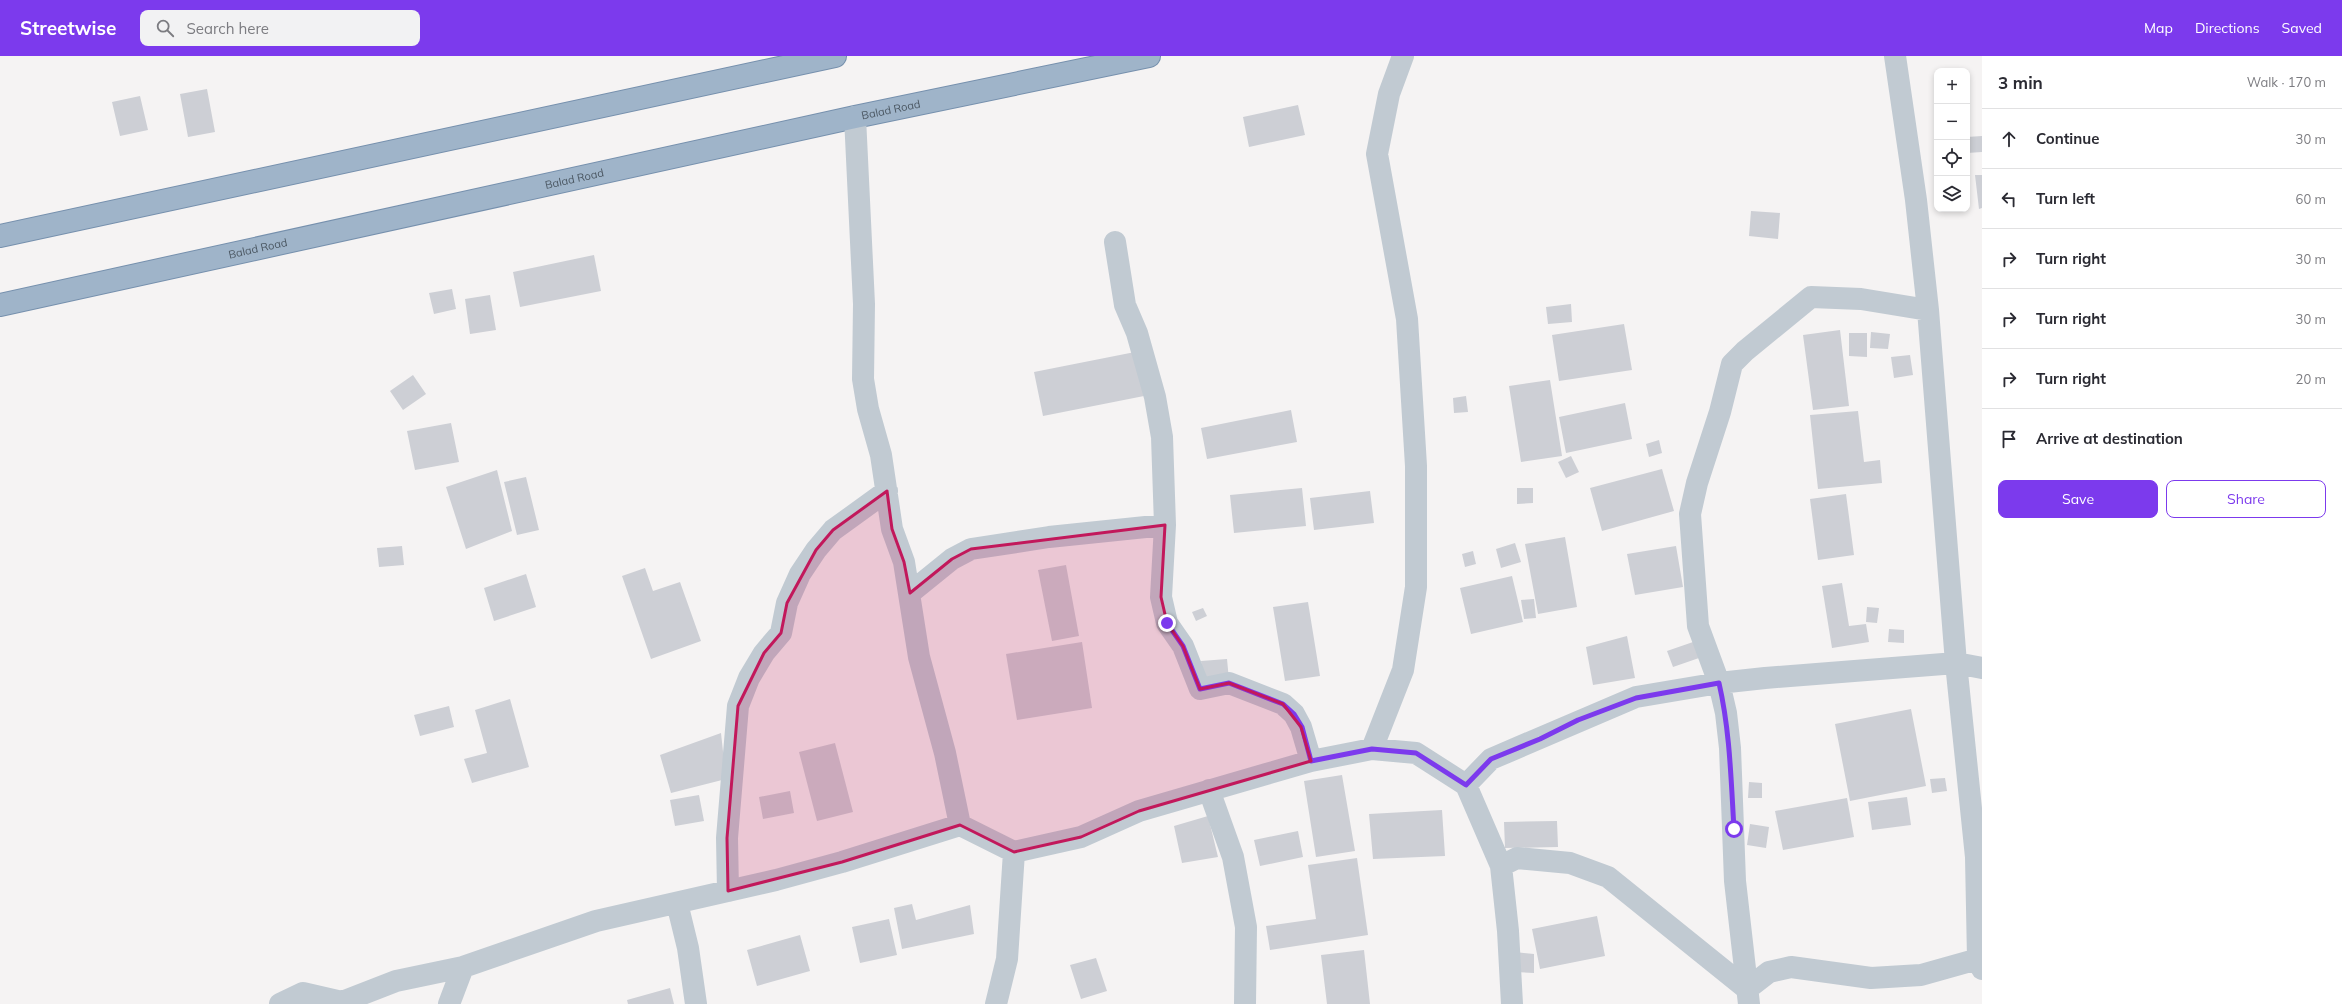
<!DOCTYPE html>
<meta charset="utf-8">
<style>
body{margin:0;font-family:Mulish,sans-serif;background:#f2f2f3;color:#2b2b33}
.controls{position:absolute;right:12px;top:12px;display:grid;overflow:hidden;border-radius:8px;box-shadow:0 2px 6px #0003}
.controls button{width:36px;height:36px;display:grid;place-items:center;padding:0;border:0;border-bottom:1px solid #e1e1e2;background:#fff;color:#2b2b33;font:20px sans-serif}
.stop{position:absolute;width:12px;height:12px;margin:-9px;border:3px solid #7c3aed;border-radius:50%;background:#fff}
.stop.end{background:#7c3aed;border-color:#fff;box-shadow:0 1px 4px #0008}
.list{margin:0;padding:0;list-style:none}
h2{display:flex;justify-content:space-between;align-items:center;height:52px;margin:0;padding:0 16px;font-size:17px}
h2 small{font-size:13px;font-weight:400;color:#7c7c81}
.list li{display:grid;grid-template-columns:26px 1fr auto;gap:12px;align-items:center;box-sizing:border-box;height:60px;padding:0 16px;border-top:1px solid #e1e1e2}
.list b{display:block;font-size:15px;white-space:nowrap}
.list em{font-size:13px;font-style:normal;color:#7c7c81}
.actions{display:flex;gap:8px;padding:12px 16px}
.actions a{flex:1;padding:9px 0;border:1px solid #7c3aed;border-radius:8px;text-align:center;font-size:14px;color:#7c3aed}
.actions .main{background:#7c3aed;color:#fff}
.icon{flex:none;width:22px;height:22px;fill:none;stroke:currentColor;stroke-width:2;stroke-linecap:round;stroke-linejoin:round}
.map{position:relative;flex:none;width:1982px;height:948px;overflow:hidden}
header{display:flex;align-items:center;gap:24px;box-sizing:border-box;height:56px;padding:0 20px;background:#7c3aed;color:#fff}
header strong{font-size:19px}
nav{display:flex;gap:22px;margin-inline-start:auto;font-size:14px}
.search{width:280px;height:36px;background:#f2f2f3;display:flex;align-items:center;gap:10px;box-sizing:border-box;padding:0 14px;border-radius:8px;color:#7c7c81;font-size:15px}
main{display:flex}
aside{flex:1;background:#fff}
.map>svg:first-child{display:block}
</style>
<header>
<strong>Streetwise</strong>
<div class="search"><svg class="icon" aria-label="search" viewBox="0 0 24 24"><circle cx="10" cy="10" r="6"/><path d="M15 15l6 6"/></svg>Search here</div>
<nav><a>Map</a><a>Directions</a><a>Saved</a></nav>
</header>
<main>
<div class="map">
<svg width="1982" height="948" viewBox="0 0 1982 948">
<rect width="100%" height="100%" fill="#f5f3f3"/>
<!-- building -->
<path fill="#cdcfd5" d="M 207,33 L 215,76 L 188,81 L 180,38 Z
M 140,40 L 148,74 L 120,80 L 112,46 Z
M 1298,49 L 1305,79 L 1249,91 L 1243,61 Z
M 1982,80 L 1982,96 L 1967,97 L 1967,81 Z
M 1975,119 L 1982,119 L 1982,152 L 1979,153 Z
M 1751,155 L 1780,157 L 1778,183 L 1749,180 Z
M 594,199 L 601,235 L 520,251 L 513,216 Z
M 452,233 L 456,253 L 434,258 L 429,237 Z
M 490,239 L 496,274 L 470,278 L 465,243 Z
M 1571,248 L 1572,266 L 1548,268 L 1546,251 Z
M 1624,268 L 1632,314 L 1559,325 L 1552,279 Z
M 1840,274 L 1849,350 L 1813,354 L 1803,279 Z
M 1871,276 L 1890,278 L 1888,293 L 1870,292 Z
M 1849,277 L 1867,277 L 1867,301 L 1849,300 Z
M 1135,296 L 1144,340 L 1043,360 L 1034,316 Z
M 1910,299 L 1913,319 L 1894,322 L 1891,301 Z
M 413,319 L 426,338 L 403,354 L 390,335 Z
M 1550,324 L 1562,400 L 1521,406 L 1509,330 Z
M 1466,340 L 1468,356 L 1454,357 L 1453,342 Z
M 1625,347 L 1632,383 L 1566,397 L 1559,361 Z
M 1291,354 L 1297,386 L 1207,403 L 1201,372 Z
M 1858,355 L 1864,406 L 1880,404 L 1882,427 L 1818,433 L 1810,359 Z
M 451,367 L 459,406 L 415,414 L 407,375 Z
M 1659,384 L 1662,397 L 1649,401 L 1646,388 Z
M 1571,400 L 1579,416 L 1566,422 L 1558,406 Z
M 1662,413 L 1674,455 L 1602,475 L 1590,432 Z
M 497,414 L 512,475 L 466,493 L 446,431 Z
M 526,421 L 539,474 L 517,479 L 504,426 Z
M 1302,432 L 1306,470 L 1234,477 L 1230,439 Z
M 1517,432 L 1533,432 L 1533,447 L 1517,448 Z
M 1370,435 L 1374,467 L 1314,474 L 1310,442 Z
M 1846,438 L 1854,499 L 1818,504 L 1810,443 Z
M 1565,481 L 1577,551 L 1538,558 L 1525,488 Z
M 1515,487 L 1521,506 L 1501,512 L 1496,493 Z
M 402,490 L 404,509 L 379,511 L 377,492 Z
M 1676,490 L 1683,531 L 1635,539 L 1627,498 Z
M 1473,495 L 1476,508 L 1465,511 L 1462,498 Z
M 1066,509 L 1079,580 L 1052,585 L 1038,514 Z
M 645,512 L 653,535 L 680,526 L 701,585 L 651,603 L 622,520 Z
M 526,518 L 536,551 L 494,565 L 484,532 Z
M 1512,520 L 1523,566 L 1471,578 L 1460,532 Z
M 1842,527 L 1849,570 L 1866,568 L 1869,586 L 1832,592 L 1822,530 Z
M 1534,543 L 1536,562 L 1524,563 L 1521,544 Z
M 1308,546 L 1320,620 L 1285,625 L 1273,551 Z
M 1867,551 L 1879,552 L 1877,567 L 1866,566 Z
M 1203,552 L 1207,560 L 1196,565 L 1192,556 Z
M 1889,573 L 1904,574 L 1904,587 L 1888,586 Z
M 1627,580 L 1635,622 L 1593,629 L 1586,591 Z
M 1082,586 L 1092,652 L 1017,664 L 1006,598 Z
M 1693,586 L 1699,602 L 1673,611 L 1667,595 Z
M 1227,603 L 1229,624 L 1204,627 L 1201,605 Z
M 510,643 L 529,711 L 472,727 L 464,703 L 487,697 L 475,654 Z
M 449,650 L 454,671 L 420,680 L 414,659 Z
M 1911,653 L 1926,730 L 1850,745 L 1835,668 Z
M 721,677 L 726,723 L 671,737 L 660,699 Z
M 835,687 L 853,756 L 817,765 L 799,696 Z
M 1342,719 L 1355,795 L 1316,801 L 1304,725 Z
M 1945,722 L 1947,735 L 1932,737 L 1930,723 Z
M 1749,726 L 1762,727 L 1762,742 L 1748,742 Z
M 790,735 L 794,757 L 763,763 L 759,741 Z
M 699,739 L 704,765 L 675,770 L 670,744 Z
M 1907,741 L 1911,769 L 1872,774 L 1868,746 Z
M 1847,742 L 1854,781 L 1783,794 L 1775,755 Z
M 1442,754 L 1445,800 L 1373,803 L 1369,758 Z
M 1208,760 L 1218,801 L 1182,807 L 1174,770 Z
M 1557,765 L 1558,791 L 1505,792 L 1504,766 Z
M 1750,768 L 1769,771 L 1766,792 L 1747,789 Z
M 1298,775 L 1303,801 L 1260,810 L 1254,784 Z
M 1357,802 L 1368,879 L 1270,894 L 1266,870 L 1316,863 L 1308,809 Z
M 912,848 L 916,864 L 970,849 L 974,878 L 902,893 L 894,852 Z
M 1597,860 L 1605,900 L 1540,913 L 1532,873 Z
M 889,863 L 897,899 L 860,907 L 852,871 Z
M 800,879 L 810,915 L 757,930 L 747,894 Z
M 1364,894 L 1370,948 L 1327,948 L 1321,899 Z
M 1515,896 L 1534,898 L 1534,917 L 1514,916 Z
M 1096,902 L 1107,935 L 1081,943 L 1070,909 Z
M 670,932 L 674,948 L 628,948 L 627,944 Z"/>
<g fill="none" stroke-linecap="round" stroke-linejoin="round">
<defs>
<g id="trunk">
<path d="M 0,180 L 835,0"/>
<path id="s1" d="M 0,249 L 855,61 L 1149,0"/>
</g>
</defs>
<!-- trunk casing -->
<use href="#trunk" stroke="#7690ad" stroke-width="24"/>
<!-- minor -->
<path stroke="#c1cad2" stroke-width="22" d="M 1895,0 L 1916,144 L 1928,254 L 1956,607 L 1976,801 L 1978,903 L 1982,913
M 855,61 L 864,248 L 863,323 L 868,353 L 881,399 L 892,473 L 904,506 L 919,601 L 945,697 L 960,769 L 1014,796 L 1081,781 L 1139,755 L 1311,705 L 1372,693 L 1416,697 L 1466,729 L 1501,810 L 1508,875 L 1512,948
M 1115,186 L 1125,249 L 1137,277 L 1155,341 L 1162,381 L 1165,469 L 1161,541 L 1167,567 L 1183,590 L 1200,633 L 1229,627 L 1283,648 L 1294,658 L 1301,671 L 1311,705
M 910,537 L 952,503 L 971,493 L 1049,481 L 1165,469
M 1372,693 L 1403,614 L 1416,531 L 1416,410 L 1407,263 L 1377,98 L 1389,38 L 1403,0
M 1466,729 L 1491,703 L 1636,641 L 1719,627 L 1765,622 L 1956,607 L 1982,612
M 1209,734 L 1233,801 L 1246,871 L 1245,948
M 1501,810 L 1517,802 L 1570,807 L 1608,821 L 1747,933 L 1769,916 L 1791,911 L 1871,922 L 1921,919 L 1978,903
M 728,835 L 727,782 L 738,650 L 749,622 L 764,597 L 781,577 L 787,547 L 800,518 L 816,494 L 833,474 L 887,435
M 677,847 L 688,892 L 696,948
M 280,948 L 303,937 L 342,946 L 396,925 L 463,911 L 596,865 L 776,824 L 842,806 L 960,769
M 449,948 L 463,911
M 996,948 L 1007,903 L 1014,796
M 1749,948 L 1735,825 L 1730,692 L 1726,657 L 1719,627 L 1698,570 L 1690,458 L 1697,427 L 1720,356 L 1732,308 L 1745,295 L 1811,241 L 1861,243 L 1928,254"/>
<!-- trunk -->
<use href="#trunk" stroke="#9fb4c9" stroke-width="22"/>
</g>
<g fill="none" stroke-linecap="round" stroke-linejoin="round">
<!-- route -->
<path stroke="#7c3aed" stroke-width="5" d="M 1167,567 L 1183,590 L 1200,633 L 1229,627 L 1283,648 L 1294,658 L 1302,671 L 1311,705 L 1372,693 L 1416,697 L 1466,729 L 1491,703 L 1540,683 L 1578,664 L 1636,642 L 1719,627 C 1730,675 1731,724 1734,773"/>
</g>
<!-- marked area -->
<path fill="#c2185b" fill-opacity="0.2" stroke="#c2185b" stroke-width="3" stroke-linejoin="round" d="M 887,435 L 892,473 L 904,506 L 910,537 L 952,503 L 971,493 L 1165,469 L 1161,541 L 1167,567 L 1183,590 L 1200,633 L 1229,627 L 1283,648 L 1301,671 L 1311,705 L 1139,755 L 1081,781 L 1014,796 L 960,769 L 842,806 L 728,835 L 727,782 L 738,650 L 764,597 L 781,577 L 787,547 L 816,494 L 833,474 Z"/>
<g text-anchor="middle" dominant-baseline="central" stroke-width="4" stroke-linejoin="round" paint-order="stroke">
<!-- street labels -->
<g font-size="11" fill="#4a5661" stroke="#fff">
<text stroke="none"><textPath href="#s1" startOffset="912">Balad Road</textPath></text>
<text stroke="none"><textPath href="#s1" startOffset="588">Balad Road</textPath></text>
<text stroke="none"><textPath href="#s1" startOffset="264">Balad Road</textPath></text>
</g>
</g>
</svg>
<div class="controls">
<button>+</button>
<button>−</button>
<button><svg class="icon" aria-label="locate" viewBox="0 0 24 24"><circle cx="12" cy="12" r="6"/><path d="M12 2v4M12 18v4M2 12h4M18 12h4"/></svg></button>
<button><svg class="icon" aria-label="layers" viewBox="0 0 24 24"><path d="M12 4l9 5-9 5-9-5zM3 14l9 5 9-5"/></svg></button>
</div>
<div class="stop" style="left:1734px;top:773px"></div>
<div class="stop end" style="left:1167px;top:567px"></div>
</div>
<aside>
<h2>3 min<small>Walk · 170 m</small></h2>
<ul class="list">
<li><svg class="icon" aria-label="ahead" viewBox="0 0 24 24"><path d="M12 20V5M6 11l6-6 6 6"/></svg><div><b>Continue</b></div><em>30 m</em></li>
<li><svg class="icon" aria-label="left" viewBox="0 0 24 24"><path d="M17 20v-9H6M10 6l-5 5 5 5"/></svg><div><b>Turn left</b></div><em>60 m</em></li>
<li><svg class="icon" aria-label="right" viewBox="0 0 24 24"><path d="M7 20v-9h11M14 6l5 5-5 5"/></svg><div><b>Turn right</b></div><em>30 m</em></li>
<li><svg class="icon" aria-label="right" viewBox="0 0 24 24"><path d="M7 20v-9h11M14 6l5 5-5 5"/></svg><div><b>Turn right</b></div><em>30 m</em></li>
<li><svg class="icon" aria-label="right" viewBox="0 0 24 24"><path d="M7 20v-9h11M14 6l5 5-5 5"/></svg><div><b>Turn right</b></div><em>20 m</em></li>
<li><svg class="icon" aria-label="arrive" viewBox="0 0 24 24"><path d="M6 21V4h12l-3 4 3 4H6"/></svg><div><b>Arrive at destination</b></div></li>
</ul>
<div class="actions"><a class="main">Save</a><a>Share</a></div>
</aside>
</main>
